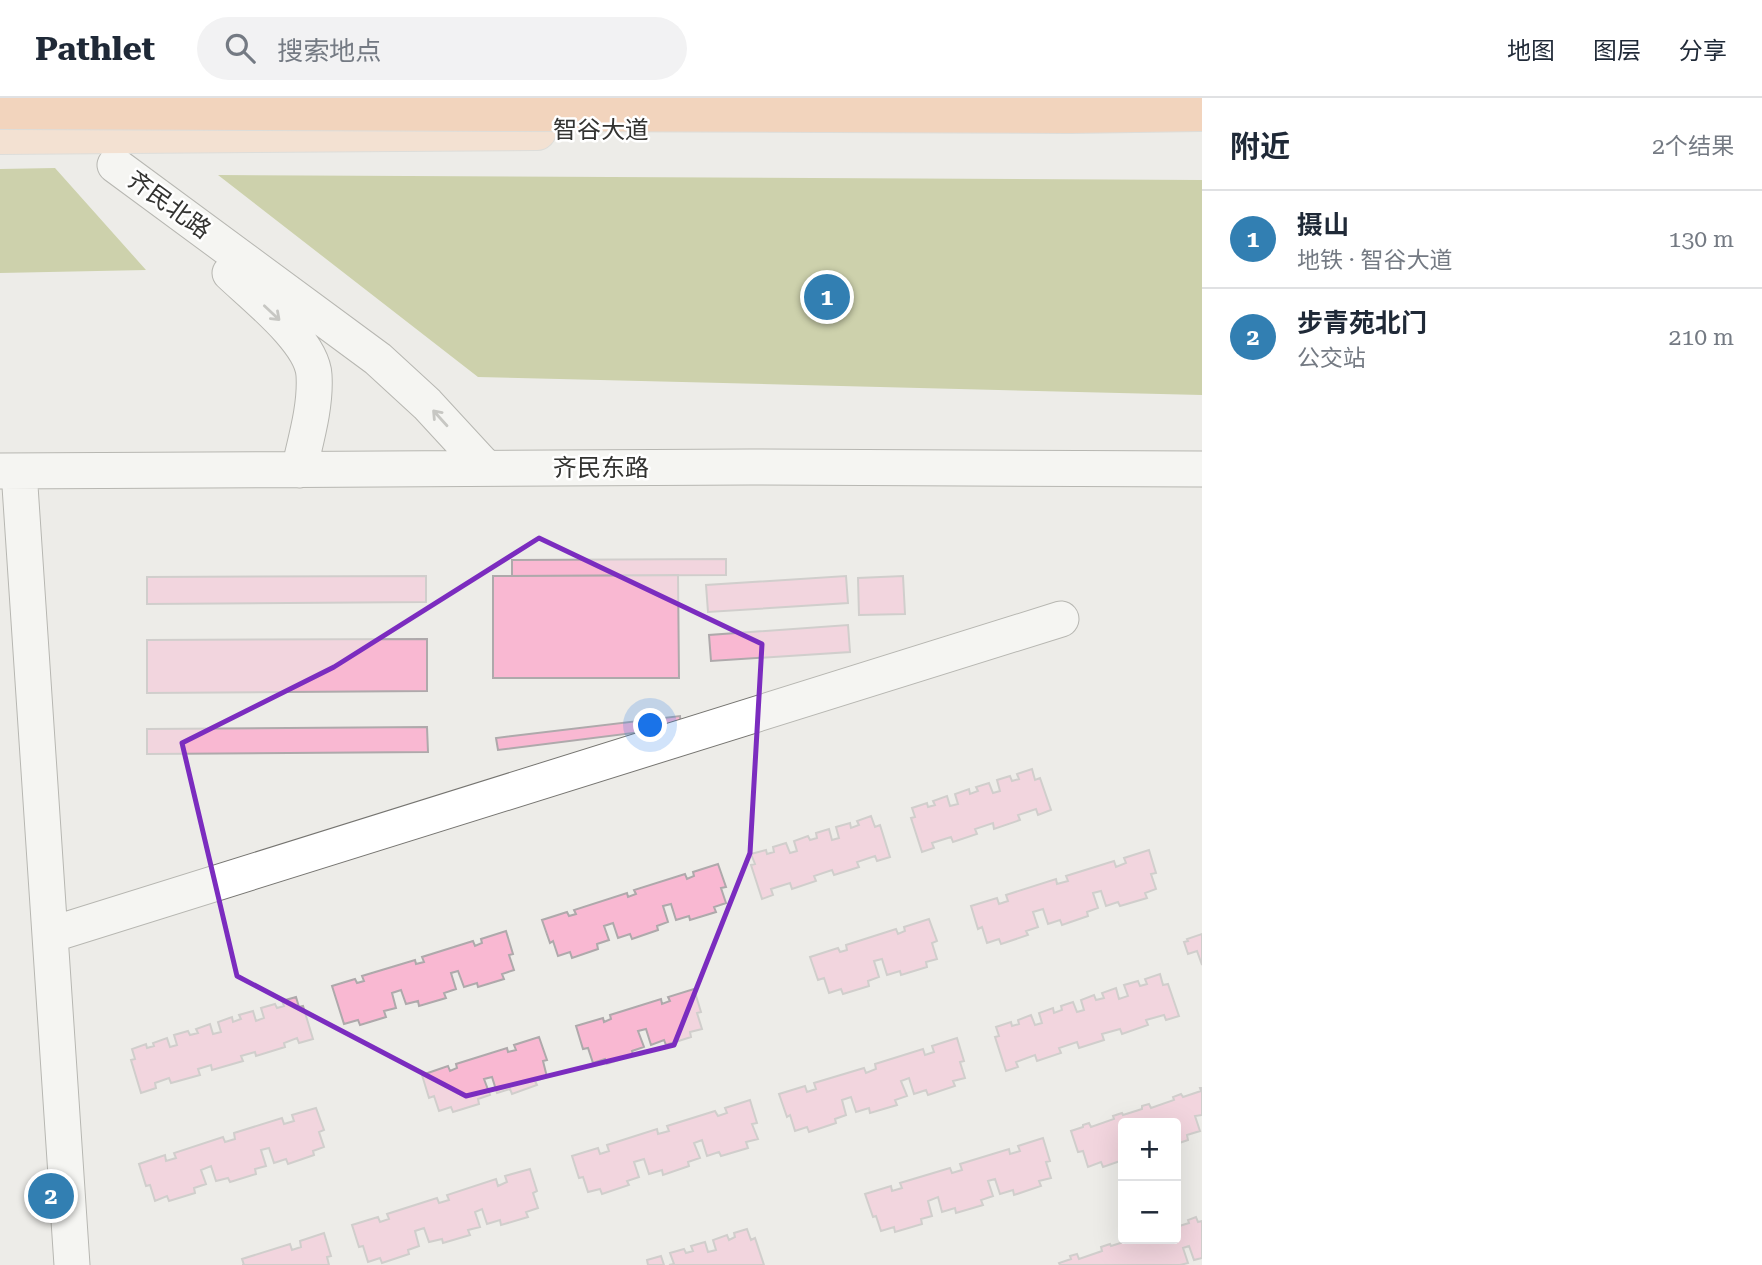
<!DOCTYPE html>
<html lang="zh">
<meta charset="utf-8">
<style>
body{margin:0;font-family:"Roboto Serif","Noto Sans SC",serif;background:#f2f2f3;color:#1f2937}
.controls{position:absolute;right:21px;bottom:21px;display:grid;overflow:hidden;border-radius:7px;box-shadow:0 7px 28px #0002}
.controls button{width:63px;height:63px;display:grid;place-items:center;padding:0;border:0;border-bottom:2px solid #e0e1e3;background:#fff;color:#1f2937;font:35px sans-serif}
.you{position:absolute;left:651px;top:628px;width:24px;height:24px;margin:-18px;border:5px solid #fff;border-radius:50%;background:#1a73e8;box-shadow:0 0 0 10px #1a73e833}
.badge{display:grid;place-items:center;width:46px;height:46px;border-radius:50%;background:#327fb2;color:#fff;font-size:23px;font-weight:700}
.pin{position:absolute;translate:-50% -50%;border:4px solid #fff;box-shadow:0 2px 7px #0006}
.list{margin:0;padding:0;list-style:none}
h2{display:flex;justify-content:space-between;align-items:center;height:91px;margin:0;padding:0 28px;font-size:30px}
h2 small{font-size:23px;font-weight:400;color:#747a83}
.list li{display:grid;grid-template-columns:46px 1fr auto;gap:21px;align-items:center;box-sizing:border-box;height:98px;padding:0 28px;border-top:2px solid #e0e1e3}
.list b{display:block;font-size:26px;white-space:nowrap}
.list p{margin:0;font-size:23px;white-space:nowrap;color:#747a83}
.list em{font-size:23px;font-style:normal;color:#747a83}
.icon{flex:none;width:38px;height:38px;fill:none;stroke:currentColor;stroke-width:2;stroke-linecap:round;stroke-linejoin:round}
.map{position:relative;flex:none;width:1202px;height:1167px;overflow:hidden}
header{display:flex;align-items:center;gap:42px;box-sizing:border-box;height:98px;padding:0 35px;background:#fff;border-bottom:2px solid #e0e1e3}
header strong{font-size:33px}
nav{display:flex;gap:38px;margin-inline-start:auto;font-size:24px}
.search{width:490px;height:63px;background:#f2f2f3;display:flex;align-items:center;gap:18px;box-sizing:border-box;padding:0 24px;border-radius:38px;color:#747a83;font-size:26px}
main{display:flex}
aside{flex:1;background:#fff}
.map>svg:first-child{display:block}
</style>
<header>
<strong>Pathlet</strong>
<div class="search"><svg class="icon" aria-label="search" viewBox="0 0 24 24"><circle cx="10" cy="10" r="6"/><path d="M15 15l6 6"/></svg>搜索地点</div>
<nav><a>地图</a><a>图层</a><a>分享</a></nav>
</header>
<main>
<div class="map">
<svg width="1202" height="1167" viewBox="0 0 1202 1167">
<rect width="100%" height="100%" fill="#edece8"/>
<!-- forest -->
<path fill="#a6b064" d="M 55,70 L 146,172 L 0,175 L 0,71 Z
M 218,77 L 1202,82 L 1202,297 L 478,279 Z"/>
<!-- building -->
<path fill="#f9b8d2" stroke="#aea9ab" stroke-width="2" d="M 726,461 L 726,477 L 512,478 L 512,462 Z
M 678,477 L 679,580 L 493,580 L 493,478 Z
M 426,478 L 426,504 L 147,506 L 147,479 Z
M 846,478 L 848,505 L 708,514 L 706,487 Z
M 903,478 L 905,516 L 859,517 L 858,480 Z
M 848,527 L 850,554 L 711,563 L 709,537 Z
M 427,541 L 427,593 L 147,595 L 147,542 Z
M 680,618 L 681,629 L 498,652 L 496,640 Z
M 427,629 L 428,654 L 147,656 L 147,631 Z
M 1032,671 L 1035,682 L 1040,680 L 1051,712 L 1038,717 L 1036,711 L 1018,717 L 1020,722 L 994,731 L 993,725 L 975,731 L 977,736 L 953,744 L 951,739 L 932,745 L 934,750 L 922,754 L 911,720 L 915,719 L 912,710 L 927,705 L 928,709 L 935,707 L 933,703 L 947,698 L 950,708 L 958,706 L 955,696 L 969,691 L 970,696 L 978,693 L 976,689 L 989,685 L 993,695 L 1000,693 L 997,682 L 1010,678 L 1012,683 L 1019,681 L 1017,676 Z
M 871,718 L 875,729 L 880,727 L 890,759 L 877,763 L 875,758 L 857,764 L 859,769 L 834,777 L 832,772 L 814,778 L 816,783 L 792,791 L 790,785 L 771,791 L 773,797 L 762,801 L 751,767 L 755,766 L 751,756 L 766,752 L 767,756 L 774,754 L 773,749 L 786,745 L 790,755 L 797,753 L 794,743 L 808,738 L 810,742 L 817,740 L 816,735 L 829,731 L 832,742 L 839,740 L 836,729 L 850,725 L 851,730 L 859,727 L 857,723 Z
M 1149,752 L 1156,775 L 1151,776 L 1156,791 L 1145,795 L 1147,800 L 1120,808 L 1118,804 L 1106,808 L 1101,793 L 1093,795 L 1098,810 L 1087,814 L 1088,818 L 1062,827 L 1060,822 L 1048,826 L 1043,811 L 1033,814 L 1038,829 L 1026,833 L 1028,837 L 1001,846 L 999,841 L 987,845 L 982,829 L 978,831 L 971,808 L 997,800 L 999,806 L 1008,803 L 1006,797 L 1056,781 L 1057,786 L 1068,783 L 1066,778 L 1114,763 L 1116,769 L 1126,765 L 1124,760 Z
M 718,766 L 726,789 L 721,790 L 726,805 L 714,809 L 716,814 L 690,822 L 689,818 L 676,822 L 671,806 L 663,808 L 668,824 L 657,828 L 658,832 L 632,841 L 630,836 L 618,840 L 613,825 L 604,828 L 609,842 L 597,846 L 598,851 L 572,860 L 570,854 L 558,858 L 553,843 L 550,845 L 542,822 L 567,814 L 569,818 L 576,816 L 574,812 L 627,795 L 628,799 L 636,796 L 634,792 L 685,776 L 687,781 L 694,778 L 693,774 Z
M 929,821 L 937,843 L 932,845 L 937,861 L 926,864 L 927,869 L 901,877 L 900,873 L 887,877 L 882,861 L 874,863 L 879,879 L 868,883 L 869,888 L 843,896 L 841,891 L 829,895 L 824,880 L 818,882 L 810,859 L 838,850 L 840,854 L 847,852 L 846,847 L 896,831 L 898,836 L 905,833 L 904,829 Z
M 506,833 L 513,856 L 509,857 L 514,872 L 502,876 L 504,881 L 478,889 L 477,885 L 464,889 L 458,873 L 451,875 L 456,891 L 444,895 L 446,900 L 419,908 L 418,903 L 406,906 L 401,892 L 392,895 L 396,910 L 384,913 L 386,919 L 360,927 L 358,922 L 344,926 L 332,888 L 355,881 L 357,885 L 364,883 L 362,878 L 415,862 L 416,866 L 424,864 L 422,859 L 473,843 L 475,848 L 482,845 L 481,841 Z
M 1202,836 L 1202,867 L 1197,853 L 1188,856 L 1184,844 L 1188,843 L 1187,841 Z
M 1160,876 L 1163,887 L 1168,886 L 1179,918 L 1166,922 L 1164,917 L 1146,922 L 1148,927 L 1122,936 L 1120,931 L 1102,936 L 1104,942 L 1079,950 L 1077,944 L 1059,950 L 1061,955 L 1037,963 L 1035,957 L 1016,964 L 1018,969 L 1006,973 L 995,939 L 999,938 L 996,929 L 1011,924 L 1012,928 L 1019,926 L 1018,922 L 1031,917 L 1035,927 L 1042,925 L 1039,915 L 1053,910 L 1054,915 L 1062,912 L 1061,908 L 1073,904 L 1077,914 L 1084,912 L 1081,902 L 1094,897 L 1096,902 L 1104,900 L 1102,895 L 1116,890 L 1119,901 L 1128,898 L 1124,887 L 1138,883 L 1140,888 L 1147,886 L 1145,881 Z
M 694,891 L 701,914 L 697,915 L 702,931 L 690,934 L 691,939 L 666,947 L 664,942 L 651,947 L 646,931 L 638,933 L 644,949 L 632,953 L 633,957 L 607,966 L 605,961 L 593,965 L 588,950 L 583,951 L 576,928 L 603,920 L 604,924 L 611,921 L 610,917 L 661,901 L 662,906 L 670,903 L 668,899 Z
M 296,899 L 299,909 L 303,908 L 313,941 L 299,945 L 297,940 L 284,945 L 285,949 L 256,958 L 255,954 L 241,958 L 243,963 L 212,972 L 211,967 L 198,971 L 200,977 L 171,985 L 169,980 L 155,985 L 156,990 L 141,995 L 131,962 L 135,961 L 132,951 L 146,946 L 147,950 L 154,948 L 153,945 L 167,940 L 170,949 L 177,947 L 174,937 L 188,933 L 190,937 L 198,935 L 196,931 L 210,926 L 213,936 L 221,934 L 218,924 L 232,919 L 233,924 L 241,921 L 239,917 L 253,913 L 256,923 L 264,920 L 261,910 L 275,906 L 277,910 L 284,908 L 282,903 Z
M 539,939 L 547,962 L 543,963 L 547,979 L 535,983 L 537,987 L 512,996 L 510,991 L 497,995 L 492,979 L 484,981 L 490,997 L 478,1001 L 479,1006 L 453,1014 L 451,1009 L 439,1013 L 434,998 L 429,1000 L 422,977 L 448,968 L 450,973 L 457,970 L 456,966 L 507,950 L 508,954 L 516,952 L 514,947 Z
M 957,940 L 964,963 L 960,964 L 965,980 L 953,983 L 955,988 L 928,997 L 926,992 L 914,996 L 909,980 L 901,983 L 907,998 L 895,1002 L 897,1007 L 870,1015 L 869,1010 L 856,1014 L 851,999 L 842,1002 L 846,1017 L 835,1021 L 836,1025 L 809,1034 L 807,1029 L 795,1033 L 790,1017 L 787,1019 L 779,996 L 805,988 L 807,994 L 816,991 L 814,985 L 864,970 L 866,975 L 876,971 L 875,966 L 923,951 L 925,957 L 934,954 L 932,948 Z
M 1200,990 L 1202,990 L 1202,1017 L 1195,1018 L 1200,1033 L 1187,1037 L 1188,1042 L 1176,1046 L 1176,1025 L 1123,1025 L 1123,1062 L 1103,1069 L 1101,1064 L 1088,1069 L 1083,1053 L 1078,1054 L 1071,1033 L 1083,1029 L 1083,1027 L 1089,1025 L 1091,1029 L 1114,1021 L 1113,1018 L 1122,1015 L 1123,1017 L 1142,1011 L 1142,1008 L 1149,1006 L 1151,1010 L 1174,1002 L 1173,999 L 1181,996 L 1183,999 L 1201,993 Z
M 750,1002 L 757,1025 L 752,1026 L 758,1041 L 746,1044 L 748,1050 L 721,1058 L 719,1054 L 707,1058 L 702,1042 L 694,1045 L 700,1060 L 688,1064 L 689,1068 L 663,1077 L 662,1072 L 649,1076 L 644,1061 L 634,1064 L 639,1079 L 627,1083 L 629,1087 L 602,1096 L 600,1091 L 588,1094 L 583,1079 L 579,1080 L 572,1058 L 598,1050 L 600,1056 L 609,1053 L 607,1047 L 657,1031 L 658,1036 L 669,1033 L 667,1028 L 715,1013 L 718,1018 L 727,1015 L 725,1010 Z
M 316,1010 L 324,1032 L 319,1034 L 324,1049 L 313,1053 L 314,1057 L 288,1066 L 286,1061 L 274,1065 L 269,1050 L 261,1052 L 266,1068 L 255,1071 L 256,1076 L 230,1084 L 228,1080 L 216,1083 L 211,1068 L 201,1072 L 206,1086 L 194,1090 L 195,1095 L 169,1103 L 167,1098 L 155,1103 L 150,1087 L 146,1088 L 139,1066 L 165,1057 L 166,1063 L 176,1060 L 174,1055 L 223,1039 L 225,1044 L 235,1041 L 234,1035 L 282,1020 L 284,1026 L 294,1023 L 292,1017 Z
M 1043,1040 L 1050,1063 L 1046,1064 L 1051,1080 L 1039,1083 L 1041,1088 L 1014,1097 L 1013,1092 L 1000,1096 L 995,1081 L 988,1083 L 993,1098 L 981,1102 L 983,1107 L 956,1115 L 955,1110 L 942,1114 L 938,1099 L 928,1103 L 932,1118 L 921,1121 L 922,1126 L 895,1134 L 894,1129 L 881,1133 L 876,1118 L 873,1119 L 865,1096 L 891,1088 L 892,1093 L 902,1090 L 900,1085 L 950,1070 L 952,1075 L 962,1072 L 960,1066 L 1009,1051 L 1010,1056 L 1020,1053 L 1018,1048 Z
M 530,1071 L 537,1093 L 533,1095 L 538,1110 L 526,1114 L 528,1119 L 501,1127 L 500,1122 L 487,1126 L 482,1111 L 475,1114 L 480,1129 L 468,1132 L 470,1137 L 443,1145 L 442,1141 L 429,1144 L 424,1130 L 415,1133 L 419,1148 L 408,1152 L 409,1156 L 382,1165 L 380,1160 L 368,1164 L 363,1148 L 359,1149 L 352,1127 L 378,1119 L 380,1124 L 389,1121 L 387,1116 L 437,1100 L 439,1105 L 449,1102 L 447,1097 L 496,1081 L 498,1088 L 507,1084 L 505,1078 Z
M 1196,1119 L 1198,1124 L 1202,1123 L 1202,1160 L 1194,1162 L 1189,1148 L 1183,1150 L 1188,1165 L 1180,1167 L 1060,1167 L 1059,1165 L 1071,1161 L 1070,1158 L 1077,1156 L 1079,1161 L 1102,1153 L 1101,1149 L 1110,1146 L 1111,1148 L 1130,1142 L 1129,1141 L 1138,1141 L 1138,1142 L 1144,1141 L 1176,1141 L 1176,1129 L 1189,1125 L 1188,1122 Z
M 747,1131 L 751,1142 L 755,1140 L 764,1167 L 669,1167 L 674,1166 L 670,1155 L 684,1151 L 686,1155 L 693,1153 L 691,1148 L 705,1144 L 708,1154 L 716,1152 L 713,1142 L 727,1137 L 729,1142 L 735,1139 L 734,1135 Z
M 324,1135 L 331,1158 L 327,1159 L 329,1167 L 242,1167 L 244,1167 L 242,1161 L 290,1146 L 292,1152 L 301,1149 L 300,1143 Z
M 661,1158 L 664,1167 L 647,1167 L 648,1167 L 647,1162 Z"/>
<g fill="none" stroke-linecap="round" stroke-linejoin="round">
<defs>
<path id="minor" d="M 115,67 L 378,261 L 427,306 L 486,370
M 230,175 C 254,198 312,243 314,277 C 316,308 306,341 299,372
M 0,373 L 750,369 L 1202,371
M 19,373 L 72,1167
M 50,837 L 1061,521"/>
<path id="major" d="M 0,37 L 537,33"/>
</defs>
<!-- minor casing -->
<use href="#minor" stroke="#767571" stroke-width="37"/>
<!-- major casing -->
<use href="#major" stroke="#cacac9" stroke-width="40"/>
<!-- minor -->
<use href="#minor" stroke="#fff" stroke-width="35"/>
<!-- major -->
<use href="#major" stroke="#fbd3b9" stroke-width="38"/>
<defs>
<path id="highway-bridge" d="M 0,12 L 1070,16 L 1202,14"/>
</defs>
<!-- highway-bridge casing -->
<use href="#highway-bridge" stroke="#cacac9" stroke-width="40" stroke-linecap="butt"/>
<!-- highway-bridge -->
<use href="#highway-bridge" stroke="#f9b58a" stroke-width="38"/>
</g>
<!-- one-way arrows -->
<defs><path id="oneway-shaft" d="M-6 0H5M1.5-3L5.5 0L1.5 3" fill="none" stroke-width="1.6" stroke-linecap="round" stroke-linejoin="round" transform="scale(1.75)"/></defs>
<g stroke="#999998">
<use href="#oneway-shaft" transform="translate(272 215) rotate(43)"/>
<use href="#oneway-shaft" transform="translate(440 320) rotate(-132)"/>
</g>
<!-- marked area -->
<path d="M0 0H1202V1167H0ZM 539,440 L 762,546 L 750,755 L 674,947 L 466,998 L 237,878 L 182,645 L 334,569 Z" fill="#edece8" fill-opacity=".55" fill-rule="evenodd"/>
<path fill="none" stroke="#7b2cbf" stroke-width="5" stroke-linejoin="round" d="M 539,440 L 762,546 L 750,755 L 674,947 L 466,998 L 237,878 L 182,645 L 334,569 Z"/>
<g text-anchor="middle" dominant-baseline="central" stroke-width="5" stroke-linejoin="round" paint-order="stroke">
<!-- street labels -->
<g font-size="24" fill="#333331" stroke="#fff">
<text x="601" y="32">智谷大道</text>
<text transform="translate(169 107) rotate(36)">齐民北路</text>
<text x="601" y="370">齐民东路</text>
</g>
</g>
</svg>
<div class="controls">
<button>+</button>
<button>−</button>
</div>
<div class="you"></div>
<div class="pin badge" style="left:827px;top:199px">1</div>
<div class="pin badge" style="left:51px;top:1098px">2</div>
</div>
<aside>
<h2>附近<small>2个结果</small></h2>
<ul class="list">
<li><span class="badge">1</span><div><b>摄山</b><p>地铁 · 智谷大道</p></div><em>130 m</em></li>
<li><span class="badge">2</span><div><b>步青苑北门</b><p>公交站</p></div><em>210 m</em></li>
</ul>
</aside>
</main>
